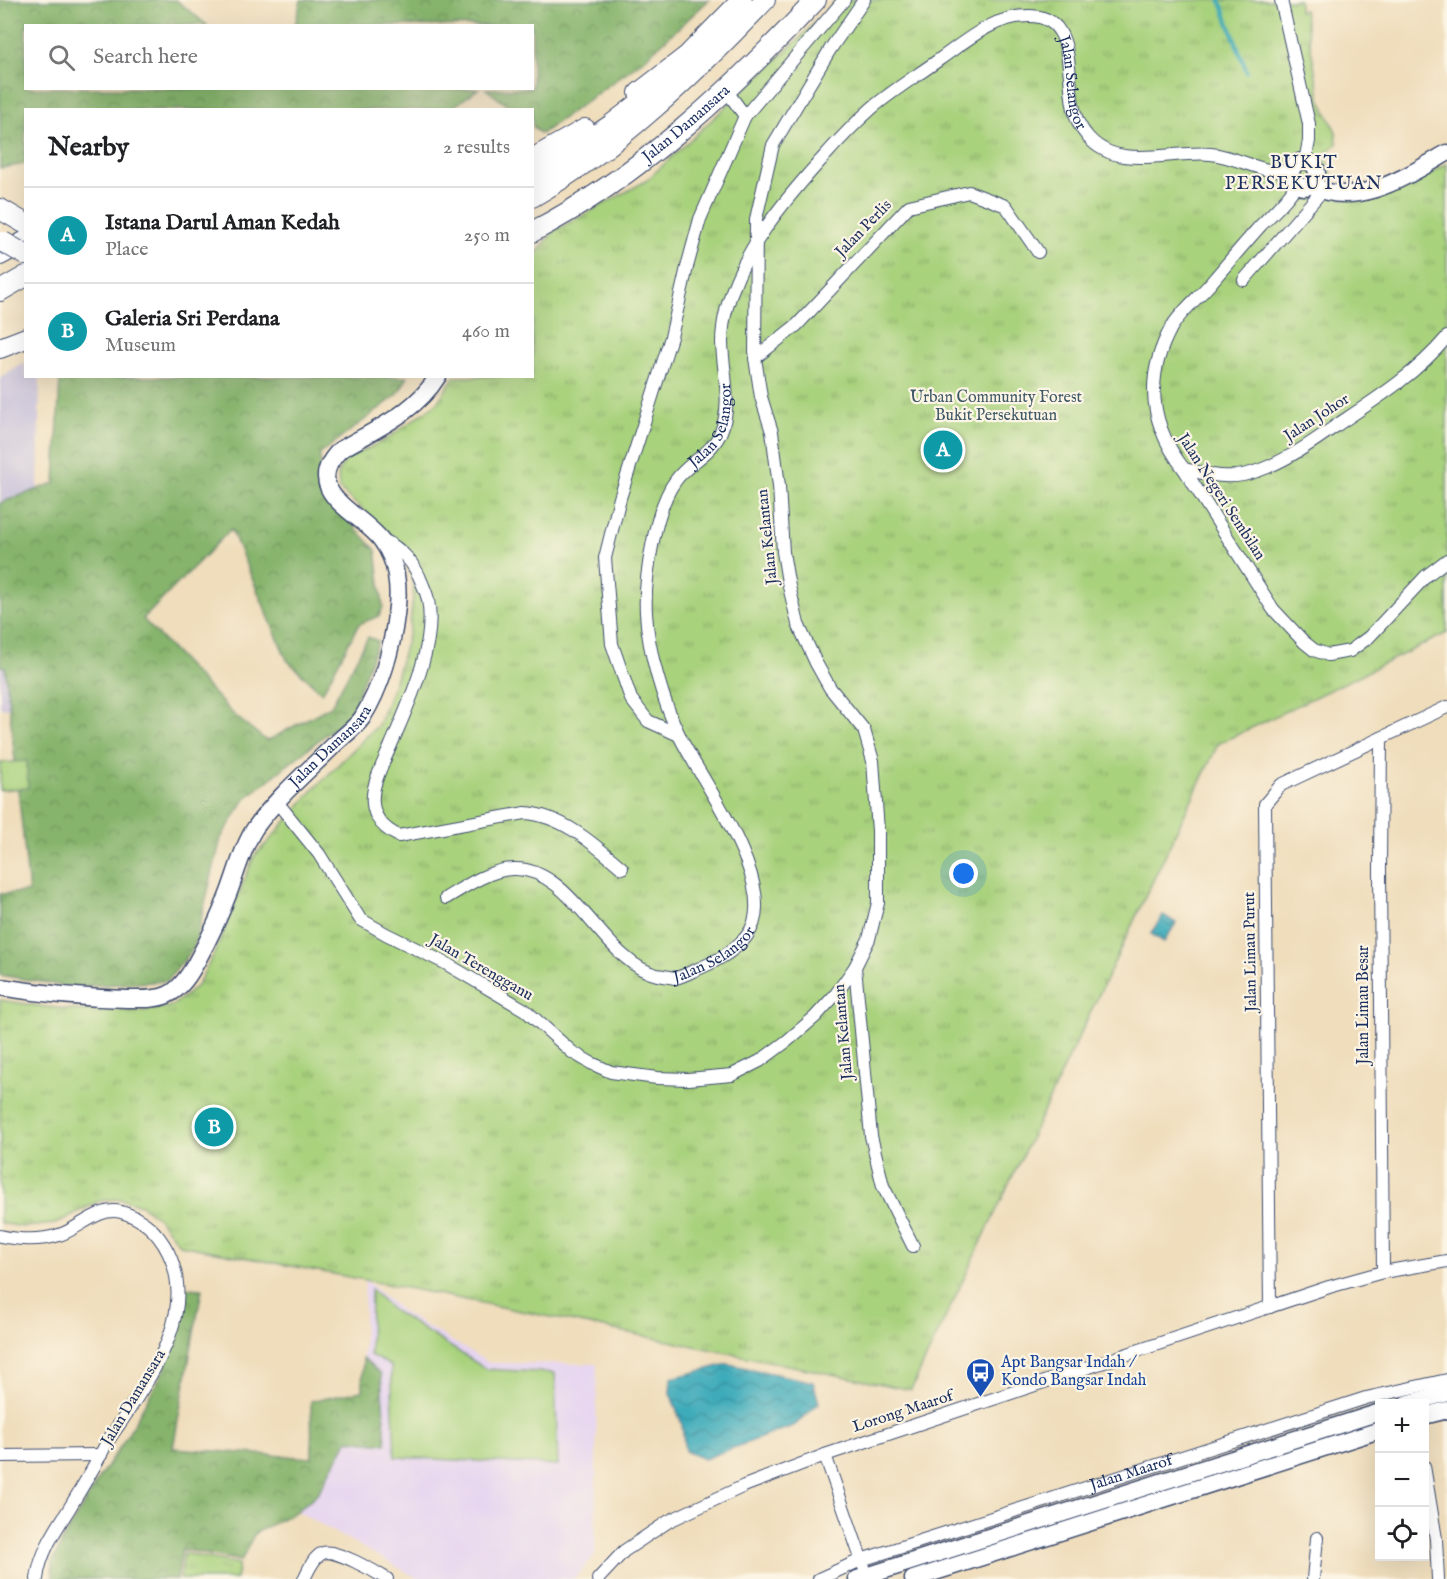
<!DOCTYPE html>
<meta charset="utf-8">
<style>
body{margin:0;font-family:"IM FELL English",serif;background:#f2f2f2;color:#202124}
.controls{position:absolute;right:18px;bottom:18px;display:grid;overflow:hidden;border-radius:0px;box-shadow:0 6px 24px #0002}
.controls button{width:54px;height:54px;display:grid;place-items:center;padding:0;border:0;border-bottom:2px solid #e0e0e0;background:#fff;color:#202124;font:30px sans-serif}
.you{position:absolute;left:964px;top:874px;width:21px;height:21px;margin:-15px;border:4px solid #fff;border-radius:50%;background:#1a73e8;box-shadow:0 0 0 9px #1a73e833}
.badge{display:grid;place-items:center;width:39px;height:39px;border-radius:50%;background:#d1495b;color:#fff;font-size:20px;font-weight:700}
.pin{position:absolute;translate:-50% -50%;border:3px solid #fff;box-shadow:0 2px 6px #0006}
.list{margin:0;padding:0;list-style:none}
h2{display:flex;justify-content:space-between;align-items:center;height:78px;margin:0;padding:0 24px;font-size:26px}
h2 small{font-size:20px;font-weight:400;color:#757577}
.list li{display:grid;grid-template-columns:39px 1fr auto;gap:18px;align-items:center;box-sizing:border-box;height:96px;padding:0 24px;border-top:2px solid #e0e0e0}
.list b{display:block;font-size:22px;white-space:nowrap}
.list p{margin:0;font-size:20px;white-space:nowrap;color:#757577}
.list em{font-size:20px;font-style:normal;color:#757577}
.icon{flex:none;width:33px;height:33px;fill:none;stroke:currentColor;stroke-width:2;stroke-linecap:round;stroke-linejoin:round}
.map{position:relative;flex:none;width:1447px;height:1579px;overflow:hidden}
.search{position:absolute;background:#fff;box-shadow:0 6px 24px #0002;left:24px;top:24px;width:510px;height:66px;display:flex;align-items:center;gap:15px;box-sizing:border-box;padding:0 21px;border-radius:0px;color:#757577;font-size:22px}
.panel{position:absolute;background:#fff;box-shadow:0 6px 24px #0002;left:24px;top:108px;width:510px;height:270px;border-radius:0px}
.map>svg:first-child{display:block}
</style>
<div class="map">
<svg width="1447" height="1579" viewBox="0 0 1447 1579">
<defs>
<pattern id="forest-crowns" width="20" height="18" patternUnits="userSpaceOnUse" patternTransform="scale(1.5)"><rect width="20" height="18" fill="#86b46c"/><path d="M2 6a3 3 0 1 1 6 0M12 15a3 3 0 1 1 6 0" fill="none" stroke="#6d935c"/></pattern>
<pattern id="park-tufts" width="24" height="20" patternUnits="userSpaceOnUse" patternTransform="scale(1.5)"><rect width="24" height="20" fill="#a9d27d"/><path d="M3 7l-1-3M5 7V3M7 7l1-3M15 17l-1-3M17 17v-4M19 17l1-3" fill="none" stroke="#89ab6a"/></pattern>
<pattern id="water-waves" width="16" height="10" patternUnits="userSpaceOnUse" patternTransform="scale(1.5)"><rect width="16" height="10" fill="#3cabba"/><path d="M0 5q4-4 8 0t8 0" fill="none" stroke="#328c9a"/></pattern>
</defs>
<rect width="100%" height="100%" fill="#fcf5e5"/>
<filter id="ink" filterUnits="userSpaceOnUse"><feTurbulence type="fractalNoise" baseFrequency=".0167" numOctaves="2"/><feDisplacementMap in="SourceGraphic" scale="12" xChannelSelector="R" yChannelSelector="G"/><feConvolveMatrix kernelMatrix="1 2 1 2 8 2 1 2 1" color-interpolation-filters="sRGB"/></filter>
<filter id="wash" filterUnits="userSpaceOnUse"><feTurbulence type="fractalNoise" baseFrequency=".008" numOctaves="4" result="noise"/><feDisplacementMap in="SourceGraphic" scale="24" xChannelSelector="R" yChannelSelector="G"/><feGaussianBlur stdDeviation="1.35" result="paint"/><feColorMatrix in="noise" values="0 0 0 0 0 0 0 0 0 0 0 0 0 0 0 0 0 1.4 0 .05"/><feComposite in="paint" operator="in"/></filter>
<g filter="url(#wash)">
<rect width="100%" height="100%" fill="#efddbb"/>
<!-- built -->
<path fill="#e5d3f1" d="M 365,1280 L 404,1313 L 489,1363 L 597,1364 L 595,1555 L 574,1579 L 419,1579 L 297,1511 L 318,1493 L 348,1440 L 386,1444 L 381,1374 L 363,1358 Z"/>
<!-- railway -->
<path fill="#c7c0d9" d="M 25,362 L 26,376 L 40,377 L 34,707 L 0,708 L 0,377 Z"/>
<!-- forest -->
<path fill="url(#forest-crowns)" stroke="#507265" stroke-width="1.5" d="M 0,0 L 176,0 L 207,25 L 26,26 L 26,88 L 478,89 L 449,110 L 26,110 L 25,164 L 0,168 Z
M 301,0 L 709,0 L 642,61 L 541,134 L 533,127 L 532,110 L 512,109 L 486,89 L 532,88 L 532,26 L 295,25 Z
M 60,377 L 408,377 L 397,395 L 320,454 L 322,492 L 376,550 L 383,607 L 379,616 L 359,624 L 322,693 L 287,660 L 231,529 L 143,619 L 234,715 L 267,741 L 331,706 L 368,637 L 378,641 L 350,715 L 245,799 L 221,838 L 194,948 L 167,981 L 71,987 L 0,975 L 0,894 L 29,892 L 5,667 L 0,666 L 0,503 L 55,483 Z
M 184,1288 L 202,1289 L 173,1448 L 312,1458 L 311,1401 L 362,1391 L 363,1358 L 381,1374 L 386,1444 L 348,1440 L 318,1493 L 297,1511 L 255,1533 L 241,1561 L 182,1549 L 177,1579 L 53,1579 L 52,1562 L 65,1536 L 99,1478 L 122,1444 L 164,1370 L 181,1319 Z"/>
<!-- park -->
<path fill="url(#park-tufts)" stroke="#62806e" stroke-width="1.5" d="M 836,0 L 1299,0 L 1299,11 L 1304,10 L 1320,98 L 1336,132 L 1337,144 L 1325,154 L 1341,199 L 1388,192 L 1417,181 L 1447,163 L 1447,633 L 1218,744 L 911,1390 L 412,1289 L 180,1245 L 158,1218 L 141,1205 L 120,1199 L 99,1201 L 55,1224 L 24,1227 L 0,1223 L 0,1000 L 46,1007 L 77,1010 L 143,1011 L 172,1006 L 197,986 L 216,950 L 254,856 L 269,841 L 314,789 L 378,725 L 395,681 L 409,632 L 414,589 L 403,545 L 339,489 L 338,473 L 346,459 L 385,440 L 437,403 L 454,377 L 532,376 L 533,258 L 554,231 L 646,181 L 807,31 Z
M 184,1553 L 239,1564 L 236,1579 L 180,1579 Z"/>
<!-- garden -->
<path fill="#a9d27d" stroke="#62806e" stroke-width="1.5" d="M 27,761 L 28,788 L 0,790 L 0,763 Z
M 371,1289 L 392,1310 L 486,1369 L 555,1373 L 558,1465 L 395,1457 L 391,1366 L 370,1355 Z"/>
<!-- water -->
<path fill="url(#water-waves)" stroke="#2c6d8c" stroke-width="1.5" d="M 1163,915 L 1176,923 L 1164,942 L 1151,934 Z
M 728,1364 L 813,1382 L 819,1403 L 795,1425 L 704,1459 L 685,1451 L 682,1424 L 670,1393 L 671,1378 Z"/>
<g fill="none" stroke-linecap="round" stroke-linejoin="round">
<!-- stream -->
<path stroke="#3cabba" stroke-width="4" d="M 1220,0 L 1247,72"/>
</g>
</g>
<g filter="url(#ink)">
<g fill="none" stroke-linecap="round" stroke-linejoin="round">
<defs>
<g id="street">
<path d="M 1281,0 L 1309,124 L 1309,141 L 1305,161"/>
<path d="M 745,116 L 844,0"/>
<path d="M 1297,184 C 1287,200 1274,212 1261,225 C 1244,244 1227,264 1210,284 C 1198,298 1180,312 1171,328 C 1144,378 1150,425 1184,469 L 1273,609 L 1304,642 L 1314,650 L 1328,655 L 1350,651 L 1369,637 L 1426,576 L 1447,560"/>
<path d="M 1244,280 L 1322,191"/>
<path d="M 755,358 L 797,325 L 909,206 L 969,192 L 1006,206 L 1038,252"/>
<path d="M 1184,469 C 1203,473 1223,479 1243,475 C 1279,467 1311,443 1340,423 C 1378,398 1417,373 1447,337"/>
<path d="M 383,540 C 401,548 415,564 422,583 C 424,588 427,594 428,600 C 437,645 408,705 391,745 C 385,759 377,774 374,788 C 369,811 379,827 399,836 L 525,813 C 562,815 595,845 622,868"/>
<path d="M 679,735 L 648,721 L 631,699 L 612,644 L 605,558 L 620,498 L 671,337 L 687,267 L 700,219 L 745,116 L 726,90"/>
<path d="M 1381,738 L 1380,870 L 1383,1272"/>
<path d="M 277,802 L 319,854 L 360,919 L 386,934 L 445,963 L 525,1010 L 572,1052 L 591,1063 L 611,1072 L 657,1078 L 688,1079 L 732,1075 L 760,1061 L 787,1041 L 815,1017 L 836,994 L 855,967 L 869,939 L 878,903 L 878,831 L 873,761 L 864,730 L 830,688 L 816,663 L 798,624 L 788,582 L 783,552 L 779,486 L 772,432 L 761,397 L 755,358 L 756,219 L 773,145 L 831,48 L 864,0"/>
<path id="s1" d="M 446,898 C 464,887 491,869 513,869 C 572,866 604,963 657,975 C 659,975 674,978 675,978 C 681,977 687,974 693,971 C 713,963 731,954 746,937 C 785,891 701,781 680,737 C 663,702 648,651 646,613 C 644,579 655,507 676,480 C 689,462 710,455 720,434 C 733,404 723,373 722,343 C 722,331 724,318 727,307 C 742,251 783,202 821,160 C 837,142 854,124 872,108 C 893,90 918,75 940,59 C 967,40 994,16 1029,16 C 1079,15 1065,82 1075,113 C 1077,122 1082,130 1088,137 C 1118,172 1171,150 1211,154 C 1229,156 1246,164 1264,169 C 1273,171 1283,171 1292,172"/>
<path d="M 855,967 L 871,1136 L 883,1186 L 913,1246"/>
<path d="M 0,1236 C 19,1240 40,1241 59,1235 C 79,1229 99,1206 121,1212 C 143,1218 158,1232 168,1252 C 197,1311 154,1371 123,1419 C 116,1429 108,1439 103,1450 C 93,1470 80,1490 69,1509 C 55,1531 40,1553 37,1579"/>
<path d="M 1270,1307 L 1265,804 L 1281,785 L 1447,707"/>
<path d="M 825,1455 L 864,1567"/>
<path d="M 0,1456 L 101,1455"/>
<path d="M 1424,1466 L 1436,1539 L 1438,1579"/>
<path d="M 304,1579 C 308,1571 314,1556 323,1553 C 334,1548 376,1572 387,1579"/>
<path d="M 598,1579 L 624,1551 L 669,1521 L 744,1486 L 825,1455 L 1329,1287 L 1383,1272 L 1447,1261"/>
<path id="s2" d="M 819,1579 L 861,1560 L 1366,1398 L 1447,1380"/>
<path d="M 1313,1579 L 1317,1538"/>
</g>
<g id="secondary">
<circle cx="1304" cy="174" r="13"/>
<path d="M 1311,185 C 1356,211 1408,175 1447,153"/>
<path id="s3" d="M 0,987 C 44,994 81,998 127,999 C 139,999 156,1000 167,995 C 181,989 190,974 197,961 C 209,939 220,916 229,892 C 237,871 243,846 255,828 C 276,798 307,772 333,746 C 342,737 355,728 362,718 C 381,688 392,649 396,615 C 400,589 397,561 382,541 C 362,513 298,492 340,450 C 376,429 415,413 438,376"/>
<path d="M 1406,1404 L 1447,1393"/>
<path d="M 1424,1416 L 1447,1410"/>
<path d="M 857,1579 L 1380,1412"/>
<path d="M 913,1579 L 1380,1430"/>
</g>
<g id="primary">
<path d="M 639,93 L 687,56 L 742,0"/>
<path d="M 532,159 L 585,129"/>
<path d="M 532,178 L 611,125 L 655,91"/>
<path d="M 532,197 C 621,146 695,73 765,0"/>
<path d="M 0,209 L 26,224"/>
<path id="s4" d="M 532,232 C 639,177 734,87 816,0"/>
<path d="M 0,255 L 26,241"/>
<path d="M 0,291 L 26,276"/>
<path d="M 0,348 L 26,338"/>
</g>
</defs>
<!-- street casing -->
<use href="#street" stroke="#3b496c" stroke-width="14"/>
<!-- secondary casing -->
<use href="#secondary" stroke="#3b496c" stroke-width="19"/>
<!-- primary casing -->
<use href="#primary" stroke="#3b496c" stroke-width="22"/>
<!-- street -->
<use href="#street" stroke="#fff" stroke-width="12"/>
<!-- secondary -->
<use href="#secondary" stroke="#fff" stroke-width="16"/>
<!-- primary -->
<use href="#primary" stroke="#fff" stroke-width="20"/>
<defs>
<path id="primary-bridge" d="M 3,242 L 26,255"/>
</defs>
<!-- primary-bridge casing -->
<use href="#primary-bridge" stroke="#3b496c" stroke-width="22" stroke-linecap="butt"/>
<!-- primary-bridge -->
<use href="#primary-bridge" stroke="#fff" stroke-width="20"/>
</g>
</g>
<!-- icons -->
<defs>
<symbol id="bus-pin" viewBox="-11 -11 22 30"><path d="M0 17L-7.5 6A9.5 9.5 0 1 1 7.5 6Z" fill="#1a4fb4" stroke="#fcf5e5"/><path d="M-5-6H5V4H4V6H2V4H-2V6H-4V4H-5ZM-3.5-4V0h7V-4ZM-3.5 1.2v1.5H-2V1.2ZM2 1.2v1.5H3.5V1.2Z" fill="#fff"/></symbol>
</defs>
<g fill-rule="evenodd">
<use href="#bus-pin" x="964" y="1356" width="33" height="45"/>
</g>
<g text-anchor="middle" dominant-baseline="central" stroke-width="4.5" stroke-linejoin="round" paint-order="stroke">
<!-- street labels -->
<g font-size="16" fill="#1b2f5e" stroke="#fcf5e5">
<text stroke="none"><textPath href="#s1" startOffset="1562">Jalan Selangor</textPath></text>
<text stroke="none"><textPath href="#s4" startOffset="189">Jalan Damansara</textPath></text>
<text transform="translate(864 229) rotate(-46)">Jalan Perlis</text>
<text transform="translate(1317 418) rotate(-33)">Jalan Johor</text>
<text stroke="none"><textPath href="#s1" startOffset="915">Jalan Selangor</textPath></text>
<text transform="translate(1221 497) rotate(57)">Jalan Negeri Sembilan</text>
<text transform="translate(768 537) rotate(-96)">Jalan Kelantan</text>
<text stroke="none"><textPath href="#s3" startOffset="471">Jalan Damansara</textPath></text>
<text stroke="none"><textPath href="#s1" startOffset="322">Jalan Selangor</textPath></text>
<text transform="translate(1251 952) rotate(-91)">Jalan Limau Purut</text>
<text transform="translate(481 968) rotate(30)">Jalan Terengganu</text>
<text transform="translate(1364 1005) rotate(-90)">Jalan Limau Besar</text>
<text transform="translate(844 1032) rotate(-95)">Jalan Kelantan</text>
<text transform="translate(134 1398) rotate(-59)">Jalan Damansara</text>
<text transform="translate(903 1412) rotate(-18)">Lorong Maarof</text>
<text stroke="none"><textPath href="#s2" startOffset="330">Jalan Maarof</textPath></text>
</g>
<!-- park labels -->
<g font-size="16" fill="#3e5866" stroke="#fcf5e5">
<text x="996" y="398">Urban Community Forest<tspan x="996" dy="18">Bukit Persekutuan</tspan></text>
</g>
<!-- transit labels -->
<g font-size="16" fill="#164399" stroke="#fcf5e5" text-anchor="start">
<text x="1001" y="1363">Apt Bangsar Indah /<tspan x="1001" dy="18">Kondo Bangsar Indah</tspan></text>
</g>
<!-- neighbourhood labels -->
<g font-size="18" letter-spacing="1.5" fill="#1b2f5e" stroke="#fcf5e5">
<text x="1304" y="163">BUKIT<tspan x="1304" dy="21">PERSEKUTUAN</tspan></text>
</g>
</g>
</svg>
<div class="controls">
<button>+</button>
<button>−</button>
<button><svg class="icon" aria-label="locate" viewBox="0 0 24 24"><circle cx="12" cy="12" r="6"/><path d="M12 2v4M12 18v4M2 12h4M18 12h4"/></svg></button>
</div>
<div class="you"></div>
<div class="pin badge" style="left:943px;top:450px;background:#0f9aa8">A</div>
<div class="pin badge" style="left:214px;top:1127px;background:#0f9aa8">B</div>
<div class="search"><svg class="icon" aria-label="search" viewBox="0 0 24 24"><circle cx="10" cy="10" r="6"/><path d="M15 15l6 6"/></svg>Search here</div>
<section class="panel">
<h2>Nearby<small>2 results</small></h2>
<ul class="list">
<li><span class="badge" style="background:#0f9aa8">A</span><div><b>Istana Darul Aman Kedah</b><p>Place</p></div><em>250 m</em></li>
<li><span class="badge" style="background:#0f9aa8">B</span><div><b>Galeria Sri Perdana</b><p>Museum</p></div><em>460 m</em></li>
</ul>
</section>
</div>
